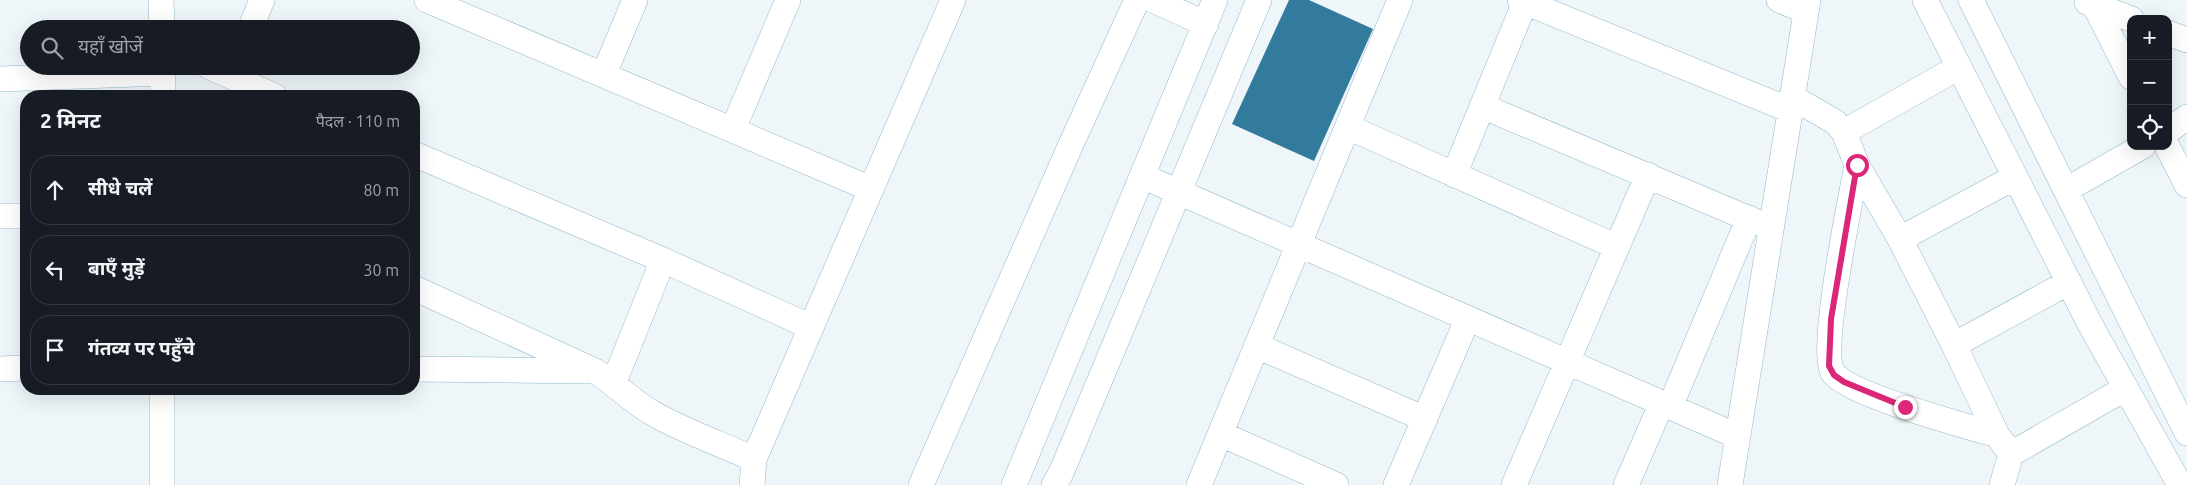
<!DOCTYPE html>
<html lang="hi">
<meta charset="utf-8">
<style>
body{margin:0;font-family:Ubuntu,"Noto Sans Devanagari",sans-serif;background:#242831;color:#f1f3f6}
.controls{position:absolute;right:15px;top:15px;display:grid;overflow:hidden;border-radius:10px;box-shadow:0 5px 20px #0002}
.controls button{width:45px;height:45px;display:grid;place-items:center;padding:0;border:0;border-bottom:1px solid #363941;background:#171b24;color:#f1f3f6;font:25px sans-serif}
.stop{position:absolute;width:15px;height:15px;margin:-11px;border:4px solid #db2777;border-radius:50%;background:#fff}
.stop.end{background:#db2777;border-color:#fff;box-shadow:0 1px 5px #0008}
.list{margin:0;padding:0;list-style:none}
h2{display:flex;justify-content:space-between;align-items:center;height:65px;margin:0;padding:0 20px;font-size:21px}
h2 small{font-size:16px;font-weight:400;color:#9ea1a6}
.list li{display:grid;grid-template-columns:32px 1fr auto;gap:15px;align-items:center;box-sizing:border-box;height:70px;margin:0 10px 10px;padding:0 10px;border:1px solid #363941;border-radius:20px}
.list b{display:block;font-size:19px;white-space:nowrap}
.list em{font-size:16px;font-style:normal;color:#9ea1a6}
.icon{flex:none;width:28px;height:28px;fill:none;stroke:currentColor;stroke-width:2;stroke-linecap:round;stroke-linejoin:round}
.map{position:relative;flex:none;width:2187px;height:485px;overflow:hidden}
.search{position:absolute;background:#171b24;box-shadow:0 5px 20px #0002;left:20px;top:20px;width:400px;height:55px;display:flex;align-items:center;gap:12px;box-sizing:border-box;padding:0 18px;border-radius:28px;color:#9ea1a6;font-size:19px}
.panel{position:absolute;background:#171b24;box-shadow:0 5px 20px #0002;left:20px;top:90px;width:400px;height:305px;border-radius:20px}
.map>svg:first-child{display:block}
</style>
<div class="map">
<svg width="2187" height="485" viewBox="0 0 2187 485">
<rect width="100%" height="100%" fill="#eef6fa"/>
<!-- building -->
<path fill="#337b9d" d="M 1289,0 L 1309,0 L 1373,29 L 1314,161 L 1232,124 Z"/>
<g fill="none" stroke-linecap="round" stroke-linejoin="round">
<defs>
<path id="minor" d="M 161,0 L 162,29
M 427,0 L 871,189
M 1153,0 L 1206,24
M 1520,0 L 1790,110
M 1779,0 L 1806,11
M 1925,0 L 2091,326 L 2180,485
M 1971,0 L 2187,433
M 2087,2 L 2131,19
M 2094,4 L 2131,77
M 250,29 L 262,0
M 2168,33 L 2187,40
M 208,66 L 274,96
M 604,74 L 635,0
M 0,79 L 163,73
M 163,96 L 163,66
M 1792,97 L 1835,122 L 1844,132 L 1857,165 L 1900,239 L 1954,345 L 1997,435 L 2011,454 L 2002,485
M 1482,106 L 1771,228
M 1348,127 L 1617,247
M 733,129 L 788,0
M 2168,131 L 2187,117
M 1844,132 L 1959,67
M 2167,146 L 2187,185
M 414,154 L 663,260 L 811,327
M 1857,165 C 1851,198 1818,354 1834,374 C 1851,395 1966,426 1997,435
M 1454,175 L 1525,2
M 1142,176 L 1737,436
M 2066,190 L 2143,146
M 0,216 L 26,216
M 1900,239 L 2015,177
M 414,288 L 595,371 C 616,384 632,402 654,414 C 686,432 721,444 754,459
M 1954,345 L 2069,282
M 1257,346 L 1425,419
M 0,369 L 26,368
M 414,369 L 585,371
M 614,382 L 663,260
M 1670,407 L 1749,218
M 1221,434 L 1336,485
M 2011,454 L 2126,388
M 162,485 L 162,389
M 752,485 L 754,459 L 953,0
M 921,485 L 1072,142 L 1137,0
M 1014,485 L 1215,0
M 1054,485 L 1061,473 L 1259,0
M 1199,485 L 1400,0
M 1396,485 L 1468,318
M 1514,485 L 1648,175
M 1626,485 L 1662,403
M 1730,485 L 1808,0"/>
</defs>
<!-- minor casing -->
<use href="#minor" stroke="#93b7ca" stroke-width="26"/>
<!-- minor -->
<use href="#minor" stroke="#fff" stroke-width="25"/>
</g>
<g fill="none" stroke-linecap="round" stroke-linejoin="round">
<!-- route -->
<path stroke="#db2777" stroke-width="6" d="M 1857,165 L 1831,319 L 1829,366 L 1834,375 L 1844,382 L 1905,407"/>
</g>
</svg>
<div class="controls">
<button>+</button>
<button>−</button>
<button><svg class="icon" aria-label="locate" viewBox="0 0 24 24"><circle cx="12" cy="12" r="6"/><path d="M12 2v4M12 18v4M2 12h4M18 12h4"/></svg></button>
</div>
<div class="stop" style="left:1857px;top:165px"></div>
<div class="stop end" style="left:1905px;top:407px"></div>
<div class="search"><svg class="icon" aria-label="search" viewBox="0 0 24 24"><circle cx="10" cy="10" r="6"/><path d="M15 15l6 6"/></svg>यहाँ खोजें</div>
<section class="panel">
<h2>2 मिनट<small>पैदल · 110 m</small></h2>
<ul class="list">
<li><svg class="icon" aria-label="ahead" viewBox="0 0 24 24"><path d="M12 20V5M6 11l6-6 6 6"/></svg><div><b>सीधे चलें</b></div><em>80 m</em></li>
<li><svg class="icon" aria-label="left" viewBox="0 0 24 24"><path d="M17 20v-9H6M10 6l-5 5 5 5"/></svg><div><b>बाएँ मुड़ें</b></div><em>30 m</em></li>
<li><svg class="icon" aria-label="arrive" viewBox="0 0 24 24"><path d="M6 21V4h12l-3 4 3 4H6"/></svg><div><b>गंतव्य पर पहुँचे</b></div></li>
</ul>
</section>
</div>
